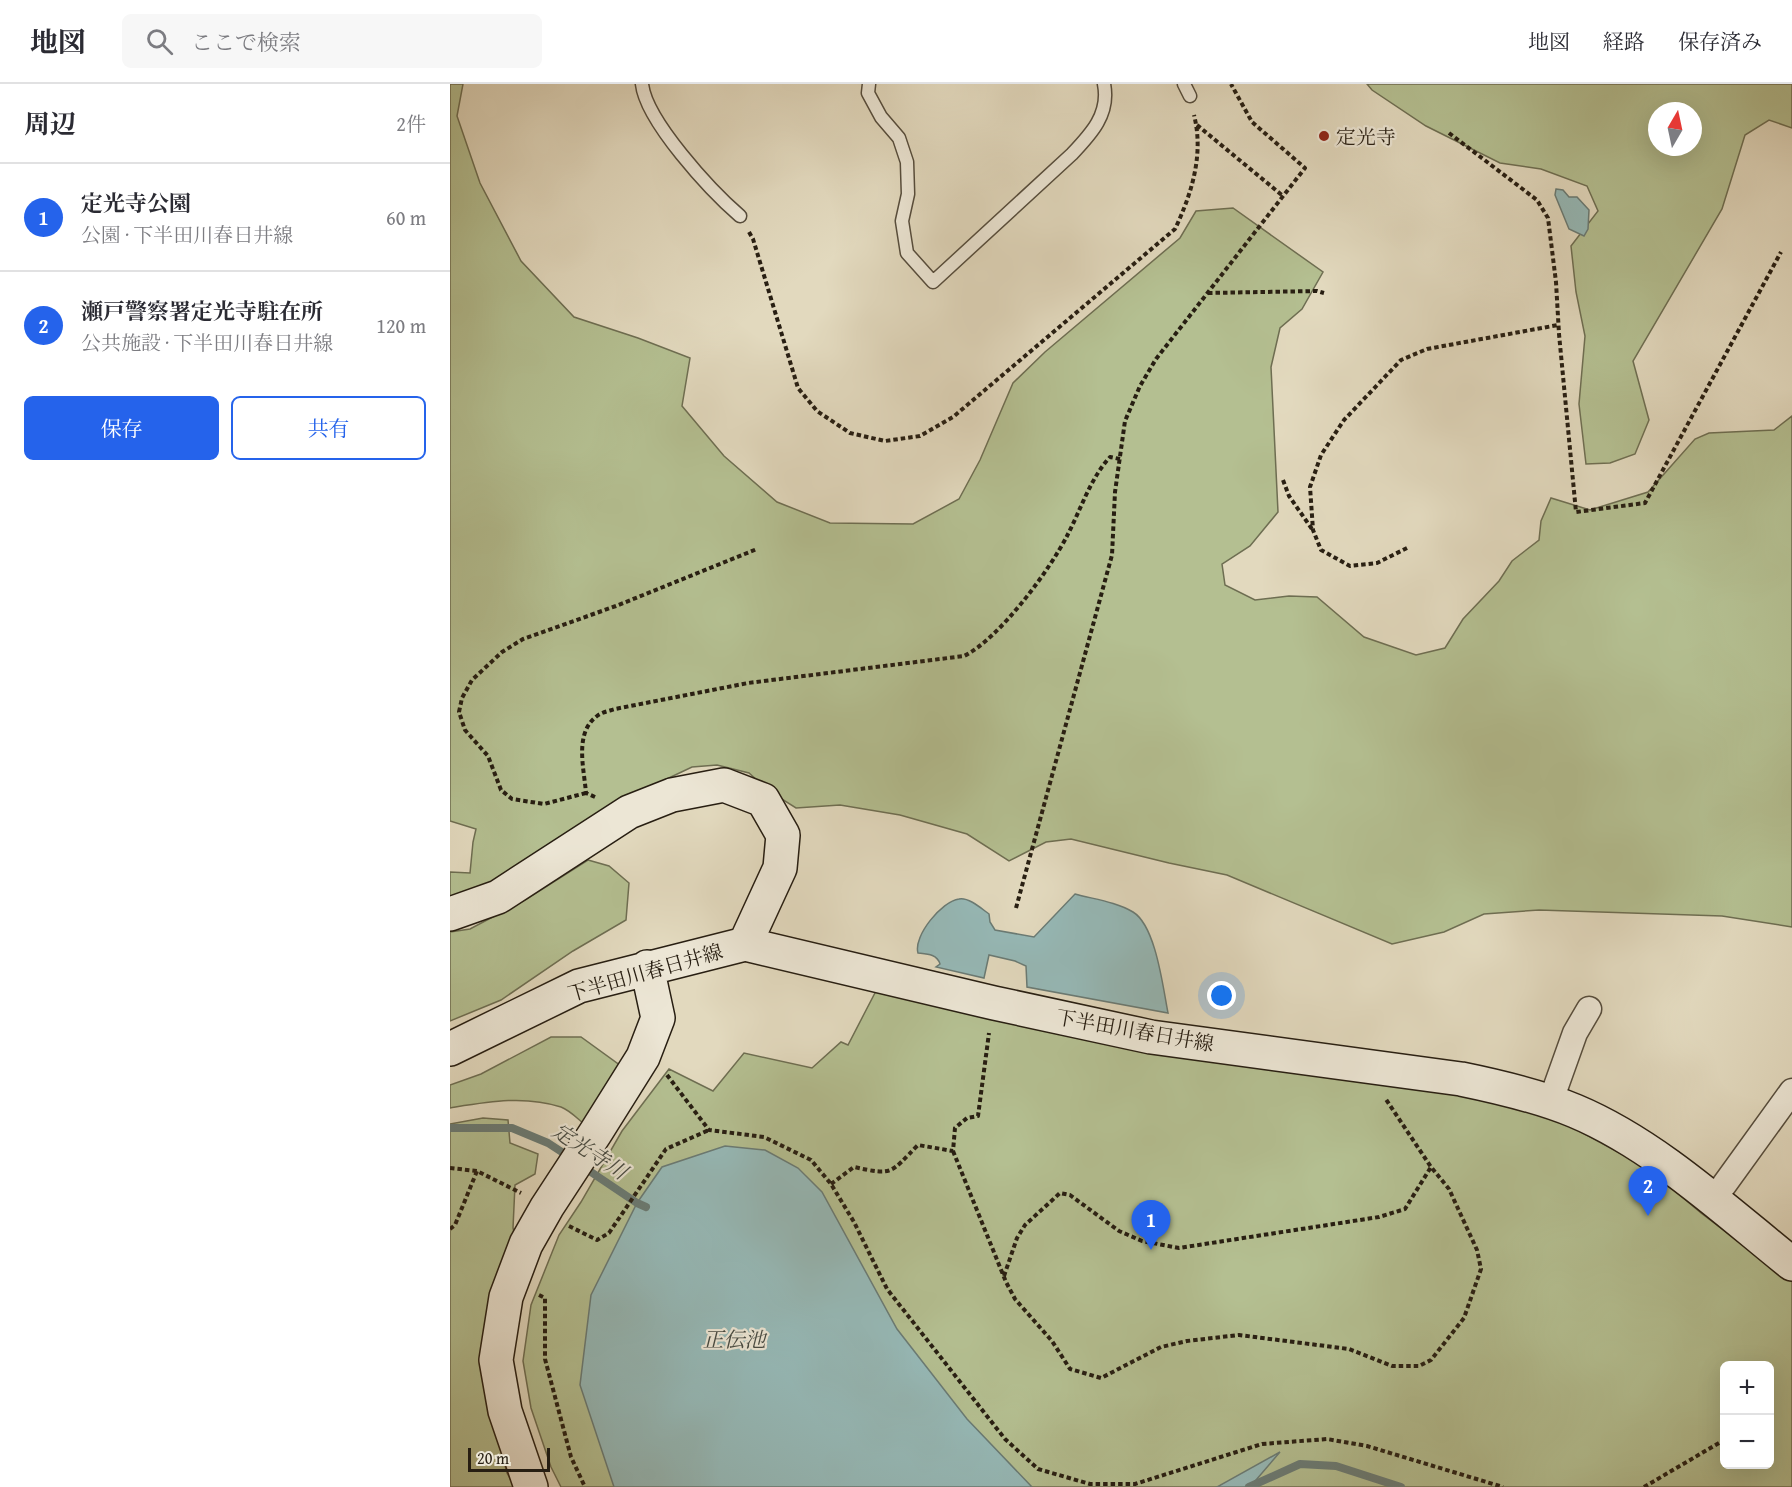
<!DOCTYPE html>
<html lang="ja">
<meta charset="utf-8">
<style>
body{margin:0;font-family:"Gentium Book Plus","Noto Serif JP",serif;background:#f7f7f7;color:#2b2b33}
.controls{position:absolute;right:18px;bottom:18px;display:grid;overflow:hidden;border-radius:9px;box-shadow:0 6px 24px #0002}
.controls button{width:54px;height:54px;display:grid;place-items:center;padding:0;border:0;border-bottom:2px solid #e1e1e2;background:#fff;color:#2b2b33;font:30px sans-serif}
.compass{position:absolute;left:1198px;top:18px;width:54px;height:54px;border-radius:50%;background:#fff;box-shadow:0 6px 24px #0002;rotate:9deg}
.scale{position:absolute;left:18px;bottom:15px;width:82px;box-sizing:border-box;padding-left:6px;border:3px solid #271e12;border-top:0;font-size:16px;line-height:21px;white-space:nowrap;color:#271e12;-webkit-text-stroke:4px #ece6d5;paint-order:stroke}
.you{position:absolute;left:772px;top:912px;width:21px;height:21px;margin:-15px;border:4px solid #fff;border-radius:50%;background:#1a73e8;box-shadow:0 0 0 9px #1a73e833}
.badge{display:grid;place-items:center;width:39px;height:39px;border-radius:50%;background:#2563eb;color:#fff;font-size:20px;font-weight:700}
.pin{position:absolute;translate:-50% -50px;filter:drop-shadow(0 2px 3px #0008)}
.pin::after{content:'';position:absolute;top:32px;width:21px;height:18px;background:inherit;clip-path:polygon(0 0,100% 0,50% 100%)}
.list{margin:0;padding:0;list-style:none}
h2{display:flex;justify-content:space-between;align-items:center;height:78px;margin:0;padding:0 24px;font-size:26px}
h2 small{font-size:20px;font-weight:400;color:#7c7c81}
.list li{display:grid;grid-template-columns:39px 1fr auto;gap:18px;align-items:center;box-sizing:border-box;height:108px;padding:0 24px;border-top:2px solid #e1e1e2}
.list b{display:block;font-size:22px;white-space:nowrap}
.list p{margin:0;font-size:20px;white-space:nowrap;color:#7c7c81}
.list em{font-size:20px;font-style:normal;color:#7c7c81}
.actions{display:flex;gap:12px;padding:18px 24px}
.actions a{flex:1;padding:14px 0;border:2px solid #2563eb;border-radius:9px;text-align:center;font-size:21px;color:#2563eb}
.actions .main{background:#2563eb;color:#fff}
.icon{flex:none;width:33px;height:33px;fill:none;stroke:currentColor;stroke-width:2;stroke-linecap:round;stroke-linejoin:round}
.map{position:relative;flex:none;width:1342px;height:1403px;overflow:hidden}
header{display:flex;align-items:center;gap:36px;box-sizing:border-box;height:84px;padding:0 30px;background:#fff;border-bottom:2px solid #e1e1e2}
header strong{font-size:28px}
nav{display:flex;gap:33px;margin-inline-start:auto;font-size:21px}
.search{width:420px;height:54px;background:#f7f7f7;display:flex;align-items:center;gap:15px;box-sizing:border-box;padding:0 21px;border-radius:9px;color:#7c7c81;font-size:22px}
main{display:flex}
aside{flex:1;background:#fff}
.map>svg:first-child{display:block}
</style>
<header>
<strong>地図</strong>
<div class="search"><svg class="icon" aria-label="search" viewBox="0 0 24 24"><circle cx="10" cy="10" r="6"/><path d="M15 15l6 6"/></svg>ここで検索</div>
<nav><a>地図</a><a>経路</a><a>保存済み</a></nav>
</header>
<main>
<aside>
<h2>周辺<small>2件</small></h2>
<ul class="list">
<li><span class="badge">1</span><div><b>定光寺公園</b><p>公園 · 下半田川春日井線</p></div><em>60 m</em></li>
<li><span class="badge">2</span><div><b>瀬戸警察署定光寺駐在所</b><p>公共施設 · 下半田川春日井線</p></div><em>120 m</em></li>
</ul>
<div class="actions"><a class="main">保存</a><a>共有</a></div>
</aside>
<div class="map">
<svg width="1342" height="1403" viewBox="0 0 1342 1403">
<rect width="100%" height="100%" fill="#e2d9be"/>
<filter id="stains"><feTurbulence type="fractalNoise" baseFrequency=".00333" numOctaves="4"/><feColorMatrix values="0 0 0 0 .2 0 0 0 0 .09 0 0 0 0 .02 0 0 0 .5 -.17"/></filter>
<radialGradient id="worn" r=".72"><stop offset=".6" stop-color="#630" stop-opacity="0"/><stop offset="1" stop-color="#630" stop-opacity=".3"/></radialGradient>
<!-- green -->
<path fill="#b4bf91" stroke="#6e6e52" stroke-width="1.5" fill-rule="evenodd" d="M 0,0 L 13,0 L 7,32 L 30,99 L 71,177 L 124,233 L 188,254 L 240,274 L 232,322 L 274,372 L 327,418 L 380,439 L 463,440 L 509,415 L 530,376 L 563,299 L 595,268 L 730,154 L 746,127 L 783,124 L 873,188 L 852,225 L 830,244 L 821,283 L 828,428 L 800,462 L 772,480 L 775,501 L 805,516 L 839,512 L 867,513 L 914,553 L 966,571 L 995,564 L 1013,535 L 1049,497 L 1062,477 L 1089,456 L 1091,437 L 1101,414 L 1140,426 L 1198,408 L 1245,355 L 1259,349 L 1324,346 L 1342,332 L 1342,843 L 1272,832 L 1089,826 L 1034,830 L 994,848 L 942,860 L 777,791 L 719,779 L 621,755 L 596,758 L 559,777 L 517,750 L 450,731 L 390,721 L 346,724 L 319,707 L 299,689 L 267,681 L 242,683 L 204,701 L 49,798 L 0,817 L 0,788 L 20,789 L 23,758 L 26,745 L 0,737 Z
M 917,0 L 1342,0 L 1342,44 L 1319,36 L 1295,51 L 1272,125 L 1183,277 L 1199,336 L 1185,370 L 1160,379 L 1136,380 L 1129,320 L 1135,252 L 1126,208 L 1121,162 L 1148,127 L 1137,102 L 1091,85 L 1050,79 L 976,42 L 922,6 ZM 1207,27 L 1243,27 L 1243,63 L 1207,63 Z
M 138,776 L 159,782 L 179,799 L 176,836 L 123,867 L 51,916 L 0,937 L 0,848 L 20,845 L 75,816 Z
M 427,905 L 1039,1013 L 1122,1043 L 1199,1085 L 1251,1129 L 1342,1198 L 1342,1403 L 111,1403 L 101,1383 L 81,1324 L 73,1277 L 81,1221 L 109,1151 L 131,1118 L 172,1047 L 219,985 L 263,1007 L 294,969 L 362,984 L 391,958 L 398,961 ZM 1274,1282 L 1320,1282 L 1320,1380 L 1274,1380 Z
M 101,953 L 131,953 L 171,982 L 133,1039 C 127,1034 119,1026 111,1023 C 74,1011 37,1018 0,1024 L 0,1001 L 31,990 Z
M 33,1034 L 58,1036 L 60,1059 L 88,1070 L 85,1090 L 65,1101 L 63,1144 L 66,1156 L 39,1322 L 57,1389 L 65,1403 L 0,1403 L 0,1040 Z"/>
<!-- water -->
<path fill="#96b9b7" stroke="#6a7b75" stroke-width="1.5" d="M 1106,105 L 1113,106 L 1119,113 L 1127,113 L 1139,126 L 1138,145 L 1134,152 L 1119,145 L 1105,111 Z
M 625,810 C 643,815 667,818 683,828 C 706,842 713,904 718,929 L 577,903 L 576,882 L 565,877 L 539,871 L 534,894 L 486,883 L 490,880 C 487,870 477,870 468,869 C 463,852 492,817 509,815 C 519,813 532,825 539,830 L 540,838 L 545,846 L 584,853 Z
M 275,1062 L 315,1066 L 348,1084 L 372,1108 L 447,1245 L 517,1335 L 582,1403 L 164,1403 L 130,1301 L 141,1211 L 187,1119 L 212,1083 Z
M 830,1368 L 800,1403 L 767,1403 Z"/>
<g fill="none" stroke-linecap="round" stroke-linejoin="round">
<!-- stream -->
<path stroke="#6a7b75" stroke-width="8" d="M 0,1044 L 62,1044 L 98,1059 L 121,1074
M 132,1082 L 187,1119 L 196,1123
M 799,1403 L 850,1380 L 886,1382 L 951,1403"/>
<defs>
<path id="lane" d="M 192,0 C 196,37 261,107 290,132
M 419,0 L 418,9 L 431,33 L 449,54 L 457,78 L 458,110 L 452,137 L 457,169 L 483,198 L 622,70 C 641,50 660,30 654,0
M 734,0 L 740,12"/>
<path id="street" d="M 1100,1019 L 1125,949 L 1139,925
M 1261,1116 L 1274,1101 L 1342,1007"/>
<path id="secondary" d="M 0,830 L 48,813 L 179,728 L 222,711 L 274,701 L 313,716 L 333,751 L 330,784 L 295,860
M 0,965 L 129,902 L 295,860 L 544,919 L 701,953 L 1011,995 C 1050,1003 1089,1012 1125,1027 C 1204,1060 1276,1127 1342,1180
M 81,1403 L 55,1327 L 46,1276 L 56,1213 L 76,1160 L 97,1123 L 146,1048 L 193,973 L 208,934 L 197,883"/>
</defs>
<!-- lane casing -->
<use href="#lane" stroke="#564d3d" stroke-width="15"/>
<!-- street casing -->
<use href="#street" stroke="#564d3d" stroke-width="27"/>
<!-- secondary casing -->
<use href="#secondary" stroke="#271e12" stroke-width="36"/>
<!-- path -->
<path stroke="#271e12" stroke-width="4" stroke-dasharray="4.5 3" stroke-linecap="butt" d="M 747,41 L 833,112
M 999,49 L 1087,116 L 1098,134 L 1106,198 L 1109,250 L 1126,428 L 1195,419 L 1331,168
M 299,148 L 303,155 L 348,304 L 367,327 L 400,349 L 435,357 L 470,352 L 503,333 L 725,145 C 742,109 754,70 744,31
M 758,209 L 867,207 L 874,209
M 833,396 L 839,412 L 862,445
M 957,464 L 927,479 L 900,482 L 871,466 L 863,446 L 860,403 L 871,371 L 894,336 L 951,276 L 977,265 L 1108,241
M 136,709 L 94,720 L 62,715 L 51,706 L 38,672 L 15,646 L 9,628 L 12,614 L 22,596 L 52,568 L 73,555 L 166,522 L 307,465
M 145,713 L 136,709 C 134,684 124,649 147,632 C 152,628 159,627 165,625 L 298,599 L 514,572 C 549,555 600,486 618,450 C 631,425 640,395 660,373 L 670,375
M 566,824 L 662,471 L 665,408 L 675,337 L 690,302 L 706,275 L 855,84 L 802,38 L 781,0
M 217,991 L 259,1046 L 314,1053 L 361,1076 L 381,1100 L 404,1138 L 437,1205 L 555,1355 L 588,1385 L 640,1400 L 685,1400 L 812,1360 L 877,1355 L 917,1362 L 1053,1403
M 503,1067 L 556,1198 L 565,1215 L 602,1257 L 620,1285 L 651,1294 L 711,1263 L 737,1257 L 789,1251 L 899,1265 L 942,1282 L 969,1282 L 981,1276 L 1014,1234 L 1031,1185 L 1027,1166 L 999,1105 L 981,1083 L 935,1014
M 0,1084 L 27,1087
M 381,1100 L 404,1083 C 444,1092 440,1089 468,1061 L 503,1067 L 505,1044 L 517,1034 L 528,1032 L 539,949
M 119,1142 L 147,1156 L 159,1149 L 216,1065 L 259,1046
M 0,1145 L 5,1141 L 27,1087 L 71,1109
M 554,1192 L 567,1154 L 575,1141 L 610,1109 L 620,1111 L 669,1147 L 692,1157 L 729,1164 L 929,1133 L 955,1125 L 981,1083
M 89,1211 L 95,1214 L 95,1275 L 121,1373 L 135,1403
M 1194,1403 L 1274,1356"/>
<!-- lane -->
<use href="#lane" stroke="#ece6d5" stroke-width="12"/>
<!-- street -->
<use href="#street" stroke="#ece6d5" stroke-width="24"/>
<!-- secondary -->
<use href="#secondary" stroke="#ece6d5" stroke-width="33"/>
</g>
<!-- markers -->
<circle fill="#8f2418" stroke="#ece6d5" stroke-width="2" cx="874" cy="52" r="6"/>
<g text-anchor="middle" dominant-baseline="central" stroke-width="4.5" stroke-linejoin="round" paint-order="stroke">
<!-- poi labels -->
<g font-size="20" fill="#271e12" stroke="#ece6d5" text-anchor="start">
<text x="886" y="52">定光寺</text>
</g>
<!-- street labels -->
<g font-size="20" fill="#271e12" stroke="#ece6d5">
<text transform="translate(195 888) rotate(-16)">下半田川春日井線</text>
<text transform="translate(685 946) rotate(10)">下半田川春日井線</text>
</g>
<!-- water labels -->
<g font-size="21" font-style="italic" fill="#484c44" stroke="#ece6d5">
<text transform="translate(140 1067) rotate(33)">定光寺川</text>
<text x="284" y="1255">正伝池</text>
</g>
</g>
<rect width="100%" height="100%" filter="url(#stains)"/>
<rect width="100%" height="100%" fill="url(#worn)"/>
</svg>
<div class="controls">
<button>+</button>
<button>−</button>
</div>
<svg class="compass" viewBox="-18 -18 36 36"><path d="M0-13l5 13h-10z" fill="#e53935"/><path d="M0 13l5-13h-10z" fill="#7c7c81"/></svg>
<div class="scale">20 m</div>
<div class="you"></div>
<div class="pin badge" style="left:701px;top:1166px">1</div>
<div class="pin badge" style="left:1198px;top:1132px">2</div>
</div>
</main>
